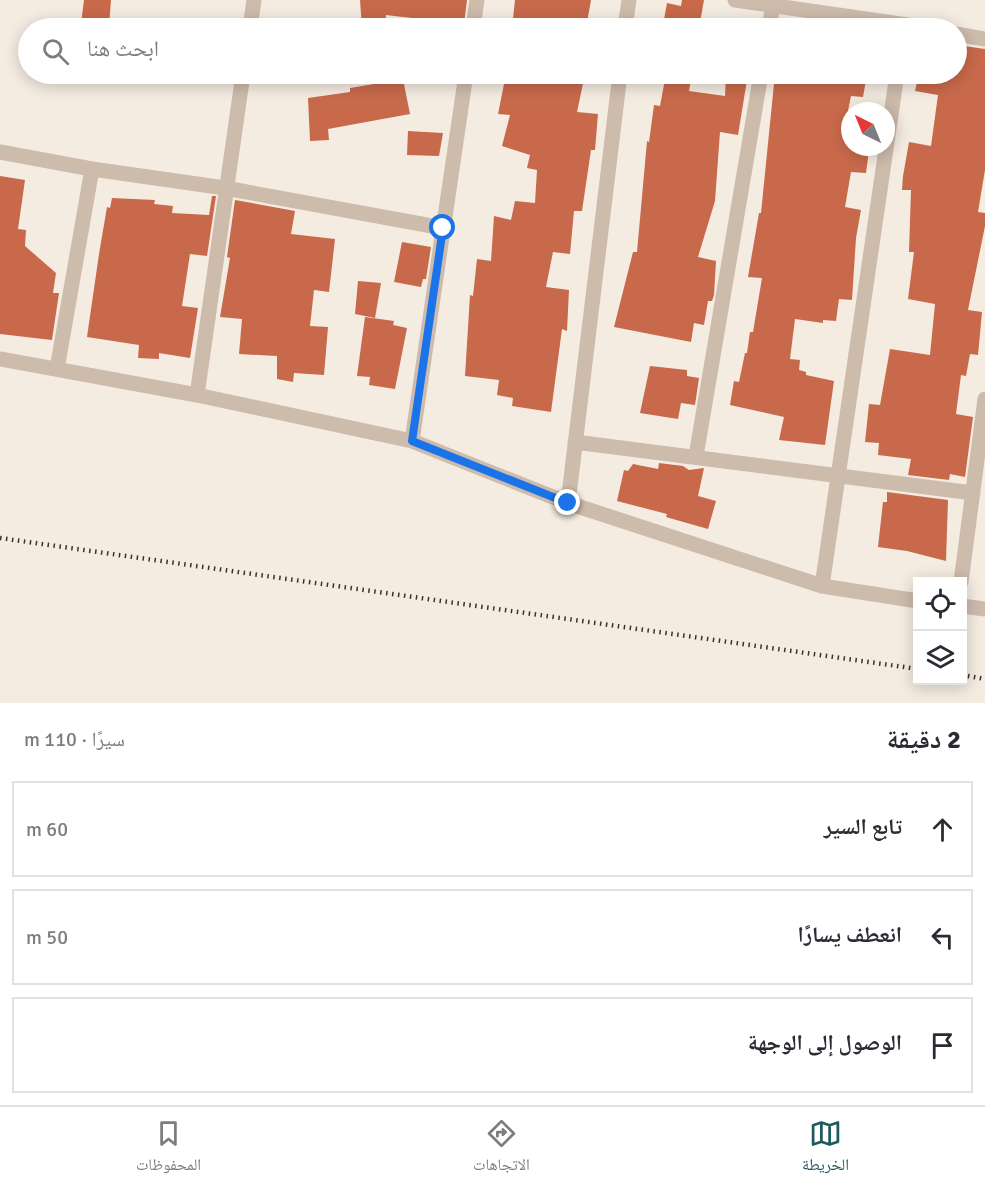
<!DOCTYPE html>
<html lang="ar">
<meta charset="utf-8">
<style>
body{margin:0;font-family:Signika,"Noto Naskh Arabic",sans-serif;background:#f7f7f7;color:#2b2b33;direction:rtl}
.controls{position:absolute;right:18px;bottom:18px;display:grid;overflow:hidden;border-radius:0px;box-shadow:0 3px 15px #0003}
.controls button{width:54px;height:54px;display:grid;place-items:center;padding:0;border:0;border-bottom:2px solid #e1e1e2;background:#fff;color:#2b2b33;font:30px sans-serif}
.compass{position:absolute;left:841px;top:102px;width:54px;height:54px;border-radius:50%;background:#fff;box-shadow:0 3px 15px #0003;rotate:317deg}
.stop{position:absolute;width:18px;height:18px;margin:-14px;border:4px solid #1a73e8;border-radius:50%;background:#fff}
.stop.end{background:#1a73e8;border-color:#fff;box-shadow:0 2px 6px #0008}
.list{margin:0;padding:0;list-style:none}
h2{display:flex;justify-content:space-between;align-items:center;height:78px;margin:0;padding:0 24px;font-size:26px}
h2 small{font-size:20px;font-weight:400;color:#7c7c81}
.list li{display:grid;grid-template-columns:39px 1fr auto;gap:18px;align-items:center;box-sizing:border-box;height:96px;margin:0 12px 12px;padding:0 12px;border:2px solid #e1e1e2;border-radius:0px}
.list b{display:block;font-size:22px;white-space:nowrap}
.list em{font-size:20px;font-style:normal;color:#7c7c81}
.icon{flex:none;width:33px;height:33px;fill:none;stroke:currentColor;stroke-width:2;stroke-linecap:round;stroke-linejoin:round}
.map{position:relative;flex:none;width:985px;height:703px;overflow:hidden;direction:ltr}
.search{position:absolute;background:#fff;box-shadow:0 3px 15px #0003;left:18px;right:18px;top:18px;height:66px;display:flex;align-items:center;gap:15px;box-sizing:border-box;padding:0 21px;border-radius:33px;color:#7c7c81;font-size:22px}
.sheet{height:402px;background:#fff}
nav{display:flex;justify-content:space-around;align-items:center;box-sizing:border-box;height:84px;border-top:2px solid #e1e1e2;background:#fff;font-size:16px;color:#7c7c81}
nav a{display:grid;justify-items:center;gap:3px}
nav .on{color:#1f5a5e}
.map>svg:first-child{display:block}
</style>
<div class="map">
<svg width="985" height="703" viewBox="0 0 985 703">
<rect width="100%" height="100%" fill="#f4ebe1"/>
<!-- building -->
<path fill="#c8694b" d="M 84,0 L 111,0 L 109,26 L 81,24 Z
M 360,0 L 467,0 L 464,24 L 386,15 L 385,28 L 362,28 Z
M 515,0 L 591,0 L 586,28 L 512,28 Z
M 682,0 L 704,0 L 699,28 L 663,25 L 667,3 L 681,6 Z
M 957,45 L 985,49 L 985,170 L 978,212 L 985,213 L 985,226 L 968,310 L 982,312 L 978,355 L 970,354 L 966,376 L 961,375 L 956,414 L 973,417 L 965,477 L 950,474 L 949,480 L 908,475 L 911,459 L 878,455 L 879,443 L 865,442 L 869,404 L 880,405 L 890,349 L 930,355 L 935,304 L 908,299 L 914,252 L 909,252 L 911,190 L 902,190 L 903,176 L 909,142 L 931,146 L 938,95 L 915,91 L 919,74 L 957,74 Z
M 506,74 L 585,74 L 577,112 L 598,114 L 595,150 L 591,150 L 582,211 L 574,211 L 570,254 L 553,252 L 546,287 L 569,290 L 567,331 L 562,329 L 551,412 L 512,406 L 513,398 L 497,395 L 499,380 L 465,376 L 470,295 L 473,296 L 477,259 L 491,261 L 494,216 L 511,220 L 515,201 L 535,203 L 537,170 L 527,168 L 530,155 L 502,146 L 510,115 L 498,114 Z
M 666,74 L 692,74 L 689,91 L 725,96 L 726,74 L 748,74 L 738,135 L 720,132 L 715,201 L 698,257 L 716,261 L 714,295 L 712,301 L 708,301 L 704,325 L 694,323 L 691,342 L 614,327 L 633,252 L 637,252 L 647,141 L 649,142 L 654,105 L 660,106 Z
M 775,74 L 867,74 L 863,97 L 851,96 L 843,135 L 850,136 L 850,147 L 869,150 L 866,173 L 851,172 L 845,207 L 861,210 L 856,238 L 852,300 L 839,299 L 836,321 L 823,320 L 823,323 L 795,319 L 790,359 L 800,360 L 799,370 L 806,372 L 806,375 L 834,381 L 825,445 L 779,440 L 784,417 L 730,405 L 734,381 L 739,382 L 745,353 L 747,353 L 750,332 L 753,332 L 762,278 L 748,277 L 759,213 L 761,213 Z
M 403,79 L 410,114 L 328,129 L 329,140 L 310,141 L 308,98 L 350,92 L 350,88 Z
M 408,131 L 443,133 L 439,156 L 407,155 Z
M 0,176 L 25,180 L 18,229 L 26,230 L 25,246 L 56,273 L 53,293 L 59,293 L 52,340 L 0,334 Z
M 212,196 L 216,196 L 207,256 L 190,254 L 182,306 L 198,308 L 190,358 L 159,353 L 159,359 L 138,358 L 139,345 L 87,337 L 99,254 L 107,207 L 110,208 L 112,198 L 155,200 L 154,204 L 173,206 L 172,213 L 209,215 Z
M 235,200 L 295,211 L 291,234 L 335,239 L 329,292 L 314,290 L 310,326 L 328,327 L 324,375 L 294,373 L 293,382 L 277,379 L 277,356 L 239,354 L 242,319 L 220,317 L 230,258 L 227,257 Z
M 402,242 L 431,247 L 426,279 L 423,279 L 421,287 L 394,282 Z
M 358,281 L 381,283 L 375,318 L 355,314 Z
M 365,317 L 394,321 L 393,325 L 407,328 L 395,389 L 369,385 L 370,377 L 357,376 Z
M 650,366 L 687,370 L 687,376 L 699,378 L 695,405 L 681,403 L 678,419 L 640,413 Z
M 659,463 L 683,466 L 689,470 L 704,468 L 698,496 L 716,501 L 708,529 L 666,517 L 667,514 L 617,501 L 624,470 L 628,471 L 633,464 L 658,469 Z
M 887,492 L 948,500 L 946,561 L 907,551 L 878,547 L 883,502 L 887,502 Z"/>
<g fill="none" stroke-linecap="round" stroke-linejoin="round">
<!-- minor -->
<path stroke="#cdbbac" stroke-width="15" d="M 735,0 L 928,28
M 250,28 L 254,0
M 473,28 L 477,0
M 625,28 L 629,0
M 769,28 L 773,5
M 956,34 L 985,39
M 0,152 L 92,169 L 225,188 L 443,228
M 0,359 L 197,395 L 412,441 L 568,503 L 822,586 L 918,601
M 57,369 L 92,169
M 197,395 L 243,74
M 412,441 L 466,74
M 575,442 L 973,493
M 696,456 L 761,74
M 568,503 L 620,74
M 961,582 L 985,399
M 822,586 L 897,74
M 962,606 L 985,609"/>
<!-- rail -->
<path stroke="#3b302b" stroke-width="4.5" stroke-dasharray="1.5 4.5" stroke-linecap="butt" d="M 0,538 L 918,669
M 962,675 L 985,679"/>
</g>
<g fill="none" stroke-linecap="round" stroke-linejoin="round">
<!-- route -->
<path stroke="#1a73e8" stroke-width="8" d="M 443,228 L 412,441 L 568,503"/>
</g>
</svg>
<div class="controls">
<button><svg class="icon" aria-label="locate" viewBox="0 0 24 24"><circle cx="12" cy="12" r="6"/><path d="M12 2v4M12 18v4M2 12h4M18 12h4"/></svg></button>
<button><svg class="icon" aria-label="layers" viewBox="0 0 24 24"><path d="M12 4l9 5-9 5-9-5zM3 14l9 5 9-5"/></svg></button>
</div>
<svg class="compass" viewBox="-18 -18 36 36"><path d="M0-13l5 13h-10z" fill="#e53935"/><path d="M0 13l5-13h-10z" fill="#7c7c81"/></svg>
<div class="stop" style="left:443px;top:228px"></div>
<div class="stop end" style="left:568px;top:503px"></div>
<div class="search"><svg class="icon" aria-label="search" viewBox="0 0 24 24"><circle cx="10" cy="10" r="6"/><path d="M15 15l6 6"/></svg>ابحث هنا</div>
</div>
<section class="sheet">
<h2>2 دقيقة<small>سيرًا · 110 m</small></h2>
<ul class="list">
<li><svg class="icon" aria-label="ahead" viewBox="0 0 24 24"><path d="M12 20V5M6 11l6-6 6 6"/></svg><div><b>تابع السير</b></div><em>60 m</em></li>
<li><svg class="icon" aria-label="left" viewBox="0 0 24 24"><path d="M17 20v-9H6M10 6l-5 5 5 5"/></svg><div><b>انعطف يسارًا</b></div><em>50 m</em></li>
<li><svg class="icon" aria-label="arrive" viewBox="0 0 24 24"><path d="M6 21V4h12l-3 4 3 4H6"/></svg><div><b>الوصول إلى الوجهة</b></div></li>
</ul>
</section>
<nav>
<a class="on"><svg class="icon" aria-label="map" viewBox="0 0 24 24"><path d="M3 6l6-2 6 2 6-2v14l-6 2-6-2-6 2zM9 4v14M15 6v14"/></svg>الخريطة</a>
<a><svg class="icon" aria-label="directions" viewBox="0 0 24 24"><path d="M12 3l9 9-9 9-9-9zM9 14v-3h6M13 9l2 2-2 2"/></svg>الاتجاهات</a>
<a><svg class="icon" aria-label="saved" viewBox="0 0 24 24"><path d="M7 4h10v16l-5-4-5 4z"/></svg>المحفوظات</a>
</nav>
